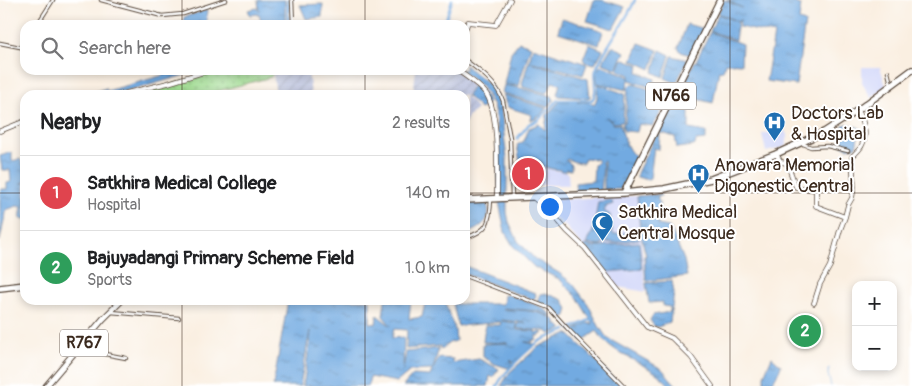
<!DOCTYPE html>
<meta charset="utf-8">
<style>
body{margin:0;font-family:Pangolin,sans-serif;background:#f2f2f2;color:#202124}
.controls{position:absolute;right:15px;bottom:15px;display:grid;overflow:hidden;border-radius:10px;box-shadow:0 2px 8px #0003}
.controls button{width:45px;height:45px;display:grid;place-items:center;padding:0;border:0;border-bottom:1px solid #e0e0e0;background:#fff;color:#202124;font:25px sans-serif}
.you{position:absolute;left:549px;top:206px;width:18px;height:18px;margin:-12px;border:4px solid #fff;border-radius:50%;background:#1a73e8;box-shadow:0 0 0 8px #1a73e833}
.badge{display:grid;place-items:center;width:32px;height:32px;border-radius:50%;background:#111827;color:#fff;font-size:16px;font-weight:700}
.pin{position:absolute;translate:-50% -50%;border:2px solid #fff;box-shadow:0 1px 5px #0006}
.list{margin:0;padding:0;list-style:none}
h2{display:flex;justify-content:space-between;align-items:center;height:65px;margin:0;padding:0 20px;font-size:21px}
h2 small{font-size:16px;font-weight:400;color:#757577}
.list li{display:grid;grid-template-columns:32px 1fr auto;gap:15px;align-items:center;box-sizing:border-box;height:75px;padding:0 20px;border-top:1px solid #e0e0e0}
.list b{display:block;font-size:19px;white-space:nowrap}
.list p{margin:0;font-size:16px;white-space:nowrap;color:#757577}
.list em{font-size:16px;font-style:normal;color:#757577}
.icon{flex:none;width:28px;height:28px;fill:none;stroke:currentColor;stroke-width:2;stroke-linecap:round;stroke-linejoin:round}
.map{position:relative;flex:none;width:912px;height:386px;overflow:hidden}
.search{position:absolute;background:#fff;box-shadow:0 2px 8px #0003;left:20px;top:20px;width:450px;height:55px;display:flex;align-items:center;gap:12px;box-sizing:border-box;padding:0 18px;border-radius:15px;color:#757577;font-size:19px}
.panel{position:absolute;background:#fff;box-shadow:0 2px 8px #0003;left:20px;top:90px;width:450px;height:215px;border-radius:15px}
.map>svg:first-child{display:block}
</style>
<div class="map">
<svg width="912" height="386" viewBox="0 0 912 386">
<defs>
<pattern id="industrial-furrows" width="10" height="10" patternUnits="userSpaceOnUse" patternTransform="scale(1.25)"><rect width="10" height="10" fill="#bcc3de"/><path d="M-1 1l2-2M0 10L10 0M9 11l2-2" fill="none" stroke="#a2a8be"/></pattern>
<pattern id="garden-dots" width="8" height="8" patternUnits="userSpaceOnUse" patternTransform="scale(1.25)"><rect width="8" height="8" fill="#a0dd91"/><path d="M2 2h.1M6 6h.1" fill="none" stroke="#8bbe7d" stroke-width="1.8" stroke-linecap="round"/></pattern>
<pattern id="water-ripples" width="26" height="14" patternUnits="userSpaceOnUse" patternTransform="scale(1.25)"><rect width="26" height="14" fill="#72aae1"/><path d="M2 4q2-2 4 0t4 0M15 11q2-2 4 0t4 0" fill="none" stroke="#5f8bb6"/></pattern>
</defs>
<rect width="100%" height="100%" fill="#fff"/>
<filter id="ink" filterUnits="userSpaceOnUse"><feTurbulence type="fractalNoise" baseFrequency=".02" numOctaves="2"/><feDisplacementMap in="SourceGraphic" scale="10" xChannelSelector="R" yChannelSelector="G"/><feConvolveMatrix kernelMatrix="1 2 1 2 8 2 1 2 1" color-interpolation-filters="sRGB"/></filter>
<filter id="wash" filterUnits="userSpaceOnUse"><feTurbulence type="fractalNoise" baseFrequency=".0096" numOctaves="4" result="noise"/><feDisplacementMap in="SourceGraphic" scale="20" xChannelSelector="R" yChannelSelector="G"/><feGaussianBlur stdDeviation="1.12" result="paint"/><feColorMatrix in="noise" values="0 0 0 0 0 0 0 0 0 0 0 0 0 0 0 0 0 1.4 0 .05"/><feComposite in="paint" operator="in"/></filter>
<g filter="url(#wash)">
<rect width="100%" height="100%" fill="#faefe1"/>
<!-- built -->
<path fill="#d3d8f9" d="M 862,67 L 880,67 L 886,86 L 871,98 L 862,83 Z
M 784,129 L 788,137 L 785,147 L 766,152 L 762,134 Z
M 535,162 L 541,163 L 542,166 L 552,170 L 568,172 L 569,185 L 512,185 L 513,164 L 534,166 Z
M 637,196 L 646,292 L 618,287 L 567,228 L 538,200 Z"/>
<!-- industrial -->
<path fill="url(#industrial-furrows)" d="M 285,70 L 308,70 L 311,95 L 276,95 L 273,73 Z
M 416,70 L 455,70 L 470,81 L 469,83 L 472,85 L 466,96 L 477,109 L 468,117 L 465,124 L 465,95 L 420,95 L 420,91 L 414,91 L 413,95 Z"/>
<!-- garden -->
<path fill="url(#garden-dots)" stroke="#6e8458" d="M 219,70 L 283,70 L 273,73 L 271,77 L 203,95 L 154,95 L 153,90 Z"/>
<!-- water -->
<path fill="url(#water-ripples)" stroke="#566a80" d="M 258,0 L 285,0 L 285,25 L 262,25 L 259,14 L 250,15 L 248,10 L 257,8 L 259,11 Z
M 594,0 L 602,0 L 625,7 L 613,29 L 587,21 Z
M 724,0 L 742,8 L 727,0 L 786,0 L 801,5 L 799,20 L 805,22 L 796,85 L 766,81 L 774,34 L 739,27 L 740,19 L 739,22 L 718,13 Z
M 323,4 L 322,17 L 306,19 L 300,5 Z
M 207,10 L 206,25 L 183,25 L 184,17 Z
M 718,14 L 738,22 L 735,40 L 710,31 Z
M 562,18 L 603,31 L 599,45 L 558,32 Z
M 687,24 L 704,29 L 690,55 L 681,52 L 678,48 Z
M 710,32 L 742,44 L 741,64 L 725,63 L 723,71 L 719,70 L 713,103 L 683,96 L 685,90 L 682,88 L 695,61 L 702,63 L 696,61 Z
M 519,42 L 531,46 L 521,77 L 519,86 L 505,85 L 504,84 L 511,52 Z
M 639,43 L 658,50 L 651,69 L 632,60 Z
M 589,44 L 603,50 L 595,64 L 585,62 L 583,59 Z
M 612,46 L 625,52 L 617,69 L 602,63 Z
M 533,47 L 587,64 L 583,75 L 529,61 Z
M 660,50 L 670,55 L 663,77 L 653,72 Z
M 672,56 L 688,60 L 676,83 L 665,78 Z
M 625,59 L 639,65 L 638,72 L 655,79 L 653,88 L 629,80 L 626,90 L 597,83 L 596,72 L 601,65 L 628,76 L 629,79 L 630,75 L 618,70 L 622,60 Z
M 530,62 L 588,79 L 590,97 L 586,98 L 559,96 L 557,94 L 560,84 L 552,82 L 549,90 L 546,93 L 523,87 L 522,84 L 528,63 Z
M 465,65 L 491,86 L 500,102 L 507,159 L 507,212 L 509,222 L 518,241 L 535,259 L 559,273 L 573,284 L 588,304 L 599,326 L 607,338 L 662,369 L 677,386 L 670,386 C 651,362 613,358 597,331 L 582,341 L 572,331 L 587,323 L 593,324 L 577,297 L 559,279 L 534,267 L 513,246 L 505,232 L 499,202 L 496,122 L 493,105 L 482,87 L 460,70 L 465,70 Z
M 182,70 L 202,70 L 115,95 L 87,95 L 103,92 L 97,91 L 106,88 L 107,91 Z
M 598,84 L 625,94 L 623,122 L 614,123 L 606,117 L 613,124 L 620,124 C 623,133 626,150 635,156 L 636,163 L 625,182 L 622,183 L 621,189 L 604,190 L 604,161 L 602,162 L 603,166 L 601,193 L 576,193 L 575,183 L 593,181 L 594,165 L 598,162 L 596,159 L 585,158 L 583,163 C 576,163 572,161 567,159 L 565,161 L 568,161 L 571,165 L 571,170 L 566,169 L 566,171 L 561,171 L 560,170 L 552,169 L 542,166 L 542,162 L 535,162 L 534,164 L 520,162 L 517,145 L 524,141 L 529,128 L 539,124 L 545,130 L 547,115 L 560,101 L 590,102 L 594,105 L 597,98 Z
M 631,84 L 637,85 L 666,95 L 669,99 L 653,126 L 639,124 L 637,132 L 624,131 L 622,125 L 625,121 L 628,87 Z
M 475,85 L 486,97 L 488,102 L 487,106 L 480,109 L 467,96 L 472,87 Z
M 504,85 L 520,88 L 552,96 L 554,100 L 548,106 L 545,106 L 502,93 Z
M 503,95 L 504,95 L 546,108 L 540,116 L 536,116 L 536,119 L 531,120 L 532,115 L 507,107 Z
M 672,107 L 689,111 L 689,129 L 706,132 L 706,140 L 696,141 L 695,145 L 693,146 L 677,148 L 675,137 C 669,136 666,133 659,133 L 659,128 Z
M 848,124 L 860,128 L 856,147 L 847,148 L 842,145 L 843,125 Z
M 656,134 L 660,135 L 659,149 L 656,149 L 654,147 L 650,179 L 648,180 L 637,177 L 637,173 Z
M 12,152 L 12,161 L 20,159 L 25,169 L 25,182 L 21,183 L 25,183 L 25,219 L 20,219 L 22,207 L 17,206 L 6,210 L 0,241 L 0,194 L 1,189 L 7,189 L 7,183 L 11,182 L 10,170 L 2,170 L 0,156 Z
M 660,194 L 661,196 L 658,197 L 658,201 L 660,202 L 658,225 L 669,227 L 671,229 L 684,260 L 687,276 L 647,281 L 646,280 L 644,256 L 646,256 L 640,231 L 637,196 Z
M 611,200 L 613,204 L 607,206 L 604,211 L 610,215 L 613,234 L 637,232 L 639,239 L 615,243 L 604,242 L 600,246 L 587,244 L 594,228 L 604,234 L 608,233 L 601,231 L 594,226 L 598,202 Z
M 465,203 L 487,204 C 493,221 479,229 465,234 Z
M 639,242 L 642,269 L 607,272 L 584,247 L 585,245 L 594,247 Z
M 465,266 L 535,293 L 536,295 L 534,300 L 465,274 Z
M 672,281 L 674,293 L 670,322 L 658,327 L 654,326 L 650,320 L 653,315 L 670,312 L 670,307 L 663,306 L 663,302 L 649,303 L 646,283 Z
M 546,293 L 563,300 L 568,309 L 566,316 L 561,318 L 551,307 L 537,302 L 540,294 Z
M 504,295 L 509,295 L 542,307 L 552,315 L 550,316 L 537,311 L 503,308 L 503,309 C 519,310 545,310 557,322 L 555,325 L 559,325 L 562,328 L 562,329 L 550,334 L 546,331 L 519,329 L 517,328 L 518,323 L 526,323 L 502,320 L 502,321 L 516,323 L 517,330 L 535,331 L 536,334 L 540,332 L 543,333 L 539,336 L 536,335 L 536,340 L 532,340 L 533,342 L 525,342 L 534,344 L 514,362 L 510,360 L 513,363 L 508,368 L 495,364 L 483,357 L 483,344 L 508,343 L 483,342 L 485,325 L 500,325 L 501,322 L 458,326 L 453,304 L 503,304 Z
M 288,300 L 370,300 L 370,323 L 376,324 L 377,315 L 391,326 L 383,316 L 385,300 L 411,300 L 409,319 L 422,317 L 425,303 L 445,302 L 455,330 L 456,341 L 449,343 L 441,350 L 440,346 L 406,349 L 407,330 L 394,329 L 392,338 L 404,337 L 403,370 L 406,352 L 439,348 L 433,369 L 439,358 L 453,359 L 453,363 L 479,359 L 499,369 L 493,377 L 490,376 L 488,386 L 403,386 L 413,375 L 430,376 L 432,370 L 410,371 L 397,382 L 370,377 L 368,386 L 303,386 L 310,340 L 309,340 L 310,331 L 300,386 L 273,386 Z
M 568,333 L 622,386 L 501,386 L 510,372 L 538,347 Z
M 772,357 L 781,365 C 780,373 772,379 773,386 L 764,386 L 764,375 Z"/>
<g fill="none" stroke-linecap="round" stroke-linejoin="round">
<!-- stream -->
<path stroke="#72aae1" stroke-width="1" d="M 829,368 L 828,374 L 831,386"/>
<!-- canal -->
<path stroke="#72aae1" stroke-width="2.5" d="M 444,25 L 452,0
M 517,139 L 529,124 L 537,121 L 558,100 L 592,100 C 599,91 592,80 596,70 C 605,46 625,24 635,0
M 570,329 L 592,319
M 497,386 C 503,373 528,349 540,341 C 548,337 557,334 566,330"/>
<!-- river -->
<path stroke="#72aae1" stroke-width="3" d="M 288,25 L 288,0"/>
</g>
</g>
<g filter="url(#ink)">
<g fill="none" stroke-linecap="round" stroke-linejoin="round">
<defs>
<path id="minor" d="M 101,0 L 162,16 L 183,14 L 226,0
M 292,0 L 293,25
M 37,25 L 53,0
M 0,43 L 25,48
M 465,60 C 480,71 497,83 503,101 L 510,138 L 512,197
M 888,72 L 891,84
M 803,144 L 811,147 L 827,146 L 848,151
M 465,238 C 488,231 490,223 491,199
M 465,276 L 549,308 L 567,328 L 624,386
M 111,312 L 179,318
M 78,349 L 126,358"/>
<path id="tertiary" d="M 465,30 L 468,22 L 496,25 L 510,0
M 457,70 C 467,77 480,85 487,95 C 499,115 497,172 497,196 L 495,199
M 118,95 L 168,83 L 210,70
M 0,131 L 25,121
M 776,154 L 781,162 L 787,163 L 796,187 L 816,190 L 816,206 L 845,217 L 840,230 L 830,266 L 820,284 L 814,303
M 534,198 L 555,217 L 567,231 L 585,248 L 647,327 L 672,338 L 691,357 L 712,386
M 845,217 L 848,205 L 852,198 L 854,187 L 852,157 C 855,153 860,150 862,145 C 868,134 863,119 858,110"/>
<path id="primary" d="M 46,386 L 103,319 L 122,300"/>
<path id="trunk" d="M 624,193 L 720,0
M 465,200 L 624,193 L 664,189 L 711,179 L 776,154 L 824,132 L 858,110 L 912,70
M 0,288 L 25,285"/>
</defs>
<!-- minor casing -->
<use href="#minor" stroke="#58483b" stroke-width="4.5"/>
<!-- tertiary casing -->
<use href="#tertiary" stroke="#58483b" stroke-width="5.5"/>
<!-- primary casing -->
<use href="#primary" stroke="#58483b" stroke-width="7"/>
<!-- trunk casing -->
<use href="#trunk" stroke="#58483b" stroke-width="8"/>
<!-- minor -->
<use href="#minor" stroke="#fff" stroke-width="2.5"/>
<!-- tertiary -->
<use href="#tertiary" stroke="#fff" stroke-width="4"/>
<!-- primary -->
<use href="#primary" stroke="#fff" stroke-width="5"/>
<!-- trunk -->
<use href="#trunk" stroke="#fff" stroke-width="5.5"/>
</g>
</g>
<!-- grid -->
<path fill="none" stroke="#3b2a1e" stroke-width="1" stroke-opacity="0.55" d="M 182,0 L 182,25M 365,0 L 365,25M 547,0 L 547,386M 730,0 L 730,386M 182,70 L 182,95M 365,70 L 365,95M 0,193 L 25,193M 465,193 L 912,193M 182,300 L 182,386M 365,300 L 365,386"/>
<!-- icons -->
<defs>
<symbol id="hospital-pin" viewBox="-11 -11 22 30"><path d="M0 17L-7.5 6A9.5 9.5 0 1 1 7.5 6Z" fill="#1f6fb2" stroke="#fff"/><path d="M-5-5h3v3.5h4V-5h3V5h-3V1.5h-4V5h-3Z" fill="#fff"/></symbol>
<symbol id="mosque-pin" viewBox="-11 -11 22 30"><path d="M0 17L-7.5 6A9.5 9.5 0 1 1 7.5 6Z" fill="#1f6fb2" stroke="#fff"/><path d="M3.5-4.9A6 6 0 1 0 3.5 4.9A5 5 0 1 1 3.5-4.9Z" fill="#fff"/></symbol>
</defs>
<g fill-rule="evenodd">
<use href="#hospital-pin" x="762" y="110" width="25" height="34"/>
<use href="#hospital-pin" x="686" y="162" width="25" height="34"/>
<use href="#mosque-pin" x="590" y="210" width="25" height="34"/>
</g>
<g text-anchor="middle" dominant-baseline="central" stroke-width="4" stroke-linejoin="round" paint-order="stroke">
<!-- shield labels -->
<g fill="#fff" stroke="#766a62" stroke-width="1">
<rect x="646" y="82.5" width="50" height="27" rx="4"/>
<rect x="60" y="329.5" width="48" height="27" rx="4"/>
</g>
<g font-size="16" font-weight="bold" fill="#3b2a1e">
<text x="671" y="96">N766</text>
<text x="84" y="343">R767</text>
</g>
<!-- poi labels -->
<g font-size="18" fill="#3b2a1e" stroke="#fff" text-anchor="start">
<text x="791" y="113">Doctors Lab<tspan x="791" dy="21">&amp; Hospital</tspan></text>
<text x="714" y="165">Anowara Memorial<tspan x="714" dy="21">Digonestic Central</tspan></text>
<text x="618" y="212">Satkhira Medical<tspan x="618" dy="21">Central Mosque</tspan></text>
</g>
</g>
</svg>
<div class="controls">
<button>+</button>
<button>−</button>
</div>
<div class="you"></div>
<div class="pin badge" style="left:528px;top:174px;background:#e0444e">1</div>
<div class="pin badge" style="left:805px;top:331px;background:#2e9e5b">2</div>
<div class="search"><svg class="icon" aria-label="search" viewBox="0 0 24 24"><circle cx="10" cy="10" r="6"/><path d="M15 15l6 6"/></svg>Search here</div>
<section class="panel">
<h2>Nearby<small>2 results</small></h2>
<ul class="list">
<li><span class="badge" style="background:#e0444e">1</span><div><b>Satkhira Medical College</b><p>Hospital</p></div><em>140 m</em></li>
<li><span class="badge" style="background:#2e9e5b">2</span><div><b>Bajuyadangi Primary Scheme Field</b><p>Sports</p></div><em>1.0 km</em></li>
</ul>
</section>
</div>
